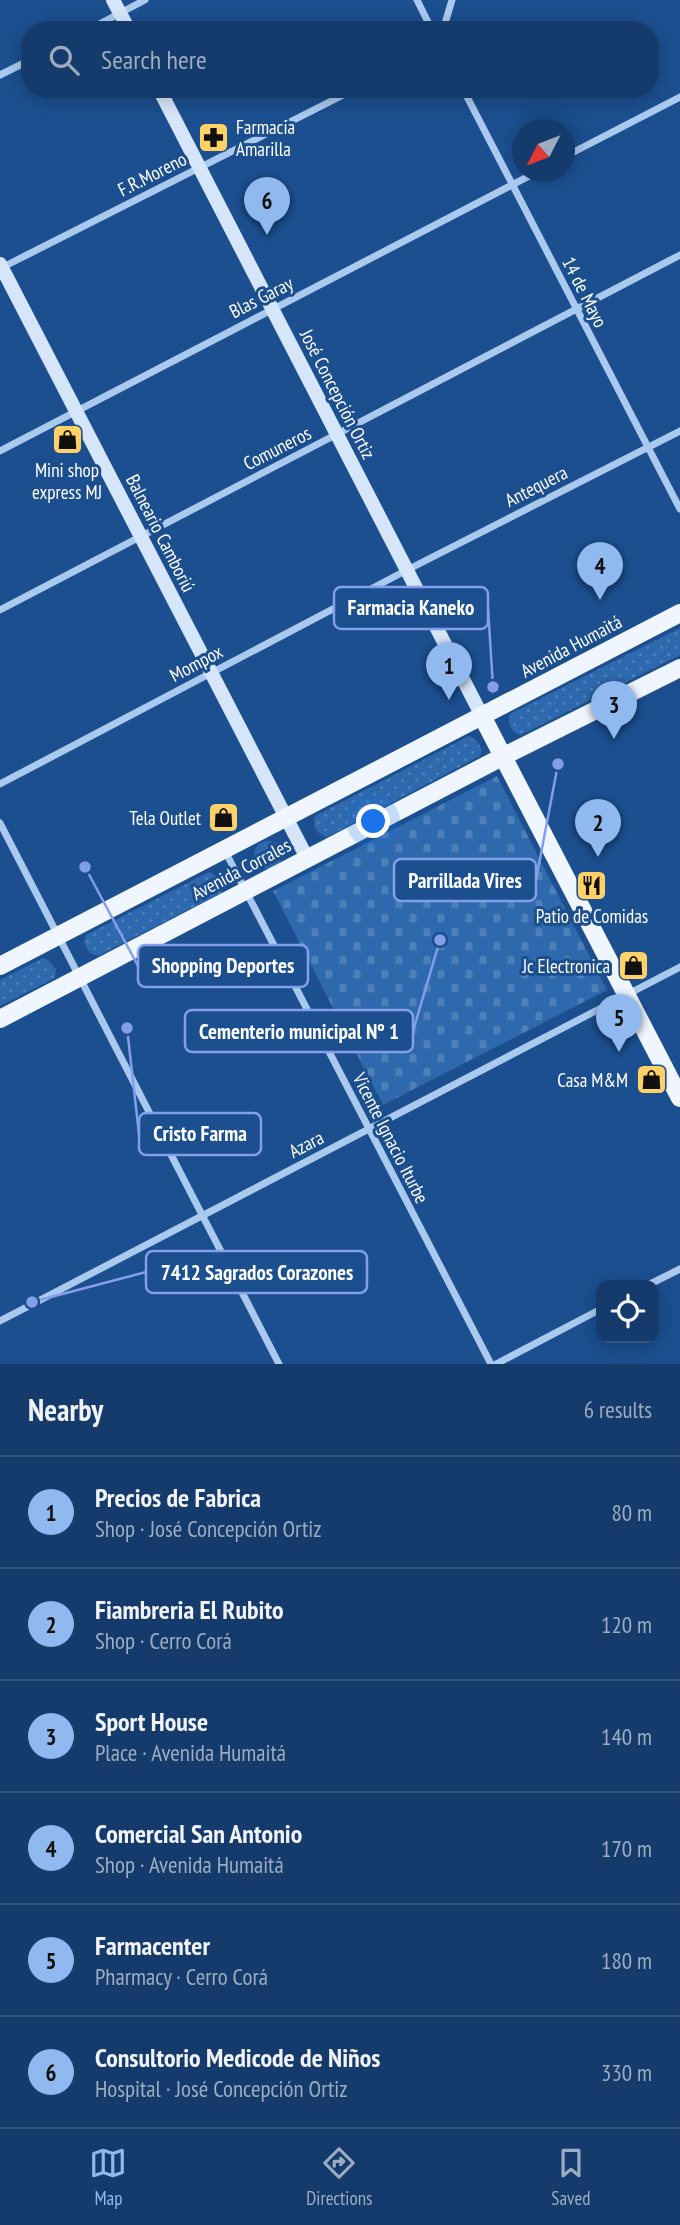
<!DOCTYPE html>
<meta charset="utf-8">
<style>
body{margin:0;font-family:"PT Sans Narrow",sans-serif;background:#214673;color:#f1f3f6}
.controls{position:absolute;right:21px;bottom:21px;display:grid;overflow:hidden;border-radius:14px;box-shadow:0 4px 18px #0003}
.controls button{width:63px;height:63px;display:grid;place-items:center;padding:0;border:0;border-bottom:2px solid #33557e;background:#143b6b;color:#f1f3f6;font:35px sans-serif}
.compass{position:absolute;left:512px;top:119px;width:63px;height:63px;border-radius:50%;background:#143b6b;box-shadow:0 4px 18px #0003;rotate:228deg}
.you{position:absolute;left:374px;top:822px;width:24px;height:24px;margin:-18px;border:5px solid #fff;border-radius:50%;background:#1a73e8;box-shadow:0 0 0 10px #1a73e833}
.badge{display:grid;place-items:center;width:46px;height:46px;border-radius:50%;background:#90b9f0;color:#111;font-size:23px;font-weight:700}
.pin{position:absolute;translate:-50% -58px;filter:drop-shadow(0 2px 4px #0008)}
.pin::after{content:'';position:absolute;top:37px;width:24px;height:21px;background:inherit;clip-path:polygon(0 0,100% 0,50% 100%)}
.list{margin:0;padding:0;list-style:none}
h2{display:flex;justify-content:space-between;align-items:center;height:91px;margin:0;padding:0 28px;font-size:30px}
h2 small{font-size:23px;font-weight:400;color:#9dadc1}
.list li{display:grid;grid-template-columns:46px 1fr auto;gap:21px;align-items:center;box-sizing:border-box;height:112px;padding:0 28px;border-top:2px solid #33557e}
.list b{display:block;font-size:26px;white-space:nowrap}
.list p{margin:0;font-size:23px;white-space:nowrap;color:#9dadc1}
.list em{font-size:23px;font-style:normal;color:#9dadc1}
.icon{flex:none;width:38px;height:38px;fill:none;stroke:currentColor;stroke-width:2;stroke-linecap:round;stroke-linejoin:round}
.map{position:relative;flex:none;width:680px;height:1364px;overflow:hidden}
.search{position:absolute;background:#143b6b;box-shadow:0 4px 18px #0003;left:21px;right:21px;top:21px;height:77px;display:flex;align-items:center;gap:18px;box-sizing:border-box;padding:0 24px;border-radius:28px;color:#9dadc1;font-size:26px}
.sheet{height:763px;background:#143b6b}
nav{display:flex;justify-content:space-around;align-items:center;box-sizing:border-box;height:98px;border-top:2px solid #33557e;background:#143b6b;font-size:19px;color:#9dadc1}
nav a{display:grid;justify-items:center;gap:4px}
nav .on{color:#90b9f0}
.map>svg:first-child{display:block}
</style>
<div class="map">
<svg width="680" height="1364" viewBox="0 0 680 1364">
<defs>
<pattern id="cemetery-stones" width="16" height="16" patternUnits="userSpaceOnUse" patternTransform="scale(1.75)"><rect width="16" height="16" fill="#2e69ad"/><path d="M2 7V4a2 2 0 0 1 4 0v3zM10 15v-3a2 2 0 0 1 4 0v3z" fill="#4d80b9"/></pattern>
<pattern id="park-dots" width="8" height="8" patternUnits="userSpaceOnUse" patternTransform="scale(1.75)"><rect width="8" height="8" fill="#2e69ad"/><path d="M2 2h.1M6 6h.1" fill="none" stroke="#4d80b9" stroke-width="1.8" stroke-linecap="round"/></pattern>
</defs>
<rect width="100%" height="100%" fill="#1b4f8f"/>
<!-- grass -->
<path fill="#2e69ad" d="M254 855a14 14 0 1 1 28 0a14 14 0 1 1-28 0Z"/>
<!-- cemetery -->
<path fill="url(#cemetery-stones)" d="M 497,776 L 607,990 L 383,1105 L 273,891 Z"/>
<!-- park -->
<path fill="url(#park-dots)" d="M 680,628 L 680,655 L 521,735 C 512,733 506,723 510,714 Z
M 469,736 L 477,741 L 482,750 L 480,756 L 327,837 C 318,835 311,825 315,816 Z
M 209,872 C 217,875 225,883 221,893 L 98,956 L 90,953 L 84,943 L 86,935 Z
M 43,958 L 48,960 L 56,969 L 55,978 L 0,1006 L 0,980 Z"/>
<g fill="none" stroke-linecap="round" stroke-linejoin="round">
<!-- street -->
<path stroke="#a9c9ee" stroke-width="7" d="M 417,0 L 432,30
M 88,30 L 145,0
M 443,30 L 452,0
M 0,75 L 30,60
M 463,89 L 680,509
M 564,157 L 680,97
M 3,267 L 355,89
M 0,451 L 537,172
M 0,610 L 680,255
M 0,784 L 407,570 L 680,431
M 0,823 L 279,1364
M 225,851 L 491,1364
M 648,1285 L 680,1269
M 0,1321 L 680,967
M 496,1364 L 601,1309"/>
<!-- secondary -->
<path stroke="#d6e6fa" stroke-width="14" d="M 113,0 L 129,30
M 159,89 L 482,716
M 0,264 L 307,858"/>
<!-- primary -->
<path stroke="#f0f6ff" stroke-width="18" d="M 482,716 L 680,1098
M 0,966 L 680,613
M 0,1019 L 502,757 L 680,668"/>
</g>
<!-- icons -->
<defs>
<symbol id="pharmacy-square" viewBox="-11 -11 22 22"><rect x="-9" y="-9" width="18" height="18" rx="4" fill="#ffd166" stroke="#1b4f8f"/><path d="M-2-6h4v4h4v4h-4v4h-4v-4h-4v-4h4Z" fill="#111"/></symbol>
<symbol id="shop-square" viewBox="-11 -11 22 22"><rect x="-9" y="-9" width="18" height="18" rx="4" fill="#ffd166" stroke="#1b4f8f"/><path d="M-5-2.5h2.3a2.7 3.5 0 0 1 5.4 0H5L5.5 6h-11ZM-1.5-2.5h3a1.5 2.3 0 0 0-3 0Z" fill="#111"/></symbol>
<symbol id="restaurant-square" viewBox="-11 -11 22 22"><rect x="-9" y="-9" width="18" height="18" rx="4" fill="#ffd166" stroke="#1b4f8f"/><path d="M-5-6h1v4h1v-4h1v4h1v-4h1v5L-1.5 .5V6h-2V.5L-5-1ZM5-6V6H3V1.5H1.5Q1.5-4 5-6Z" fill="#111"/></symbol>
</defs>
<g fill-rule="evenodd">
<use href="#pharmacy-square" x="196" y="120" width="35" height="35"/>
<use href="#shop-square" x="50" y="422" width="35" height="35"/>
<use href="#shop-square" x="206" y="800" width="35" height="35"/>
<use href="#restaurant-square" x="574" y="868" width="35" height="35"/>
<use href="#shop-square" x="616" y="948" width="35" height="35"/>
<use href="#shop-square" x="634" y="1062" width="35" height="35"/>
</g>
<g text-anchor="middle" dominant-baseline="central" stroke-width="6" stroke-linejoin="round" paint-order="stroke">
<!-- poi labels -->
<g font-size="19" fill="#fff" stroke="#1b4f8f" text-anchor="end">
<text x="236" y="127" text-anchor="start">Farmacia<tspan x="236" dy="22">Amarilla</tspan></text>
<text x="67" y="470" text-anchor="middle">Mini shop<tspan x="67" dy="22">express MJ</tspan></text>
<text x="201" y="818">Tela Outlet</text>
<text x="592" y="916" text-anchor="middle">Patio de Comidas</text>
<text x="610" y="966">Jc Electronica</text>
<text x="628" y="1080">Casa M&amp;M</text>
</g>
<!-- street labels -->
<g font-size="19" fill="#fff" stroke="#1b4f8f">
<text transform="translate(152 174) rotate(-27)">F.R.Moreno</text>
<text transform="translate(585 292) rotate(63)">14 de Mayo</text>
<text transform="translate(261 297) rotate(-27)">Blas Garay</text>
<text transform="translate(338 394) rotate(63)">José Concepción Ortiz</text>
<text transform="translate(277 448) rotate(-27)">Comuneros</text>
<text transform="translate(536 486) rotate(-27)">Antequera</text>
<text transform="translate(161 533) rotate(63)">Balneario Camboriú</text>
<text transform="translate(571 646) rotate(-28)">Avenida Humaitá</text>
<text transform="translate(196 663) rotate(-28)">Mompox</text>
<text transform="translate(241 869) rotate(-28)">Avenida Corrales</text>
<text transform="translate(391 1138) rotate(63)">Vicente Ignacio Iturbe</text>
<text transform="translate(306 1144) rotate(-27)">Azara</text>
</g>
</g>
<!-- callouts -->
<path fill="none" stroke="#839eea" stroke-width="2.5" d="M493 687L488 608M558 764L536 880M85 867L138 966M440 940L413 1031M127 1028L139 1134M32 1302L146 1272"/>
<g fill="#839eea" stroke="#1b4f8f" stroke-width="2.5">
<circle cx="493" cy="687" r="7"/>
<circle cx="558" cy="764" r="7"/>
<circle cx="85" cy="867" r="7"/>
<circle cx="440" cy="940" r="7"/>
<circle cx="127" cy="1028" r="7"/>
<circle cx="32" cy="1302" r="7"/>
</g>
<g fill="#1b4f8f" stroke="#839eea" stroke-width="2.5">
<rect x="334" y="587" width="154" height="42" rx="7"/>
<rect x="394" y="859" width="142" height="42" rx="7"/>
<rect x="138" y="945" width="170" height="42" rx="7"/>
<rect x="185" y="1010" width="228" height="42" rx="7"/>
<rect x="139" y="1113" width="122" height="42" rx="7"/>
<rect x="146" y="1251" width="221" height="42" rx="7"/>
</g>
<g font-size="21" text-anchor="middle" font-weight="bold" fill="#fff">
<text x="411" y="615">Farmacia Kaneko</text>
<text x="465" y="888">Parrillada Vires</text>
<text x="223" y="973">Shopping Deportes</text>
<text x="299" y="1039">Cementerio municipal Nº 1</text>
<text x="200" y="1141">Cristo Farma</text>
<text x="257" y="1280">7412 Sagrados Corazones</text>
</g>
</svg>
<div class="controls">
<button><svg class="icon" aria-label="locate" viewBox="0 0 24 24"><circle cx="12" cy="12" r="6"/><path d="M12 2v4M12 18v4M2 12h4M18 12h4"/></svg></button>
</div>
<svg class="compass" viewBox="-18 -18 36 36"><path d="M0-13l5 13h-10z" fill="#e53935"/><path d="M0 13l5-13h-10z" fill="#9dadc1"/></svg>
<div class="you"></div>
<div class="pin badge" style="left:449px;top:700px">1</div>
<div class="pin badge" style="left:598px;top:857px">2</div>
<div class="pin badge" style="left:614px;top:739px">3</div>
<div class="pin badge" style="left:600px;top:600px">4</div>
<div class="pin badge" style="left:619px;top:1052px">5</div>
<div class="pin badge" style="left:267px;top:235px">6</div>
<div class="search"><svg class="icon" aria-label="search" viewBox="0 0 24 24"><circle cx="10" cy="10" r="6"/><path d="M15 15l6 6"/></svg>Search here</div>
</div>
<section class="sheet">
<h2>Nearby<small>6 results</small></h2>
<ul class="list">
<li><span class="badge">1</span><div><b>Precios de Fabrica</b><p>Shop · José Concepción Ortiz</p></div><em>80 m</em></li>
<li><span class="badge">2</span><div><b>Fiambreria El Rubito</b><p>Shop · Cerro Corá</p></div><em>120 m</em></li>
<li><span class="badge">3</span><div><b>Sport House</b><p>Place · Avenida Humaitá</p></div><em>140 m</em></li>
<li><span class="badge">4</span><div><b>Comercial San Antonio</b><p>Shop · Avenida Humaitá</p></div><em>170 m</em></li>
<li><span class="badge">5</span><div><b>Farmacenter</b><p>Pharmacy · Cerro Corá</p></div><em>180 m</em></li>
<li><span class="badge">6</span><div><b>Consultorio Medicode de Niños</b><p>Hospital · José Concepción Ortiz</p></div><em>330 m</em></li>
</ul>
</section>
<nav>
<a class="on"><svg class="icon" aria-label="map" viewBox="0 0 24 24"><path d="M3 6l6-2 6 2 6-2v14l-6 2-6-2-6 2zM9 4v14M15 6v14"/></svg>Map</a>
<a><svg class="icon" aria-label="directions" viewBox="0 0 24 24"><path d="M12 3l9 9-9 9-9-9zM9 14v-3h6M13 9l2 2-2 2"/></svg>Directions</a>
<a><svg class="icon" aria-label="saved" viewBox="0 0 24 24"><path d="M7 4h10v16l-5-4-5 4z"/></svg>Saved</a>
</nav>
